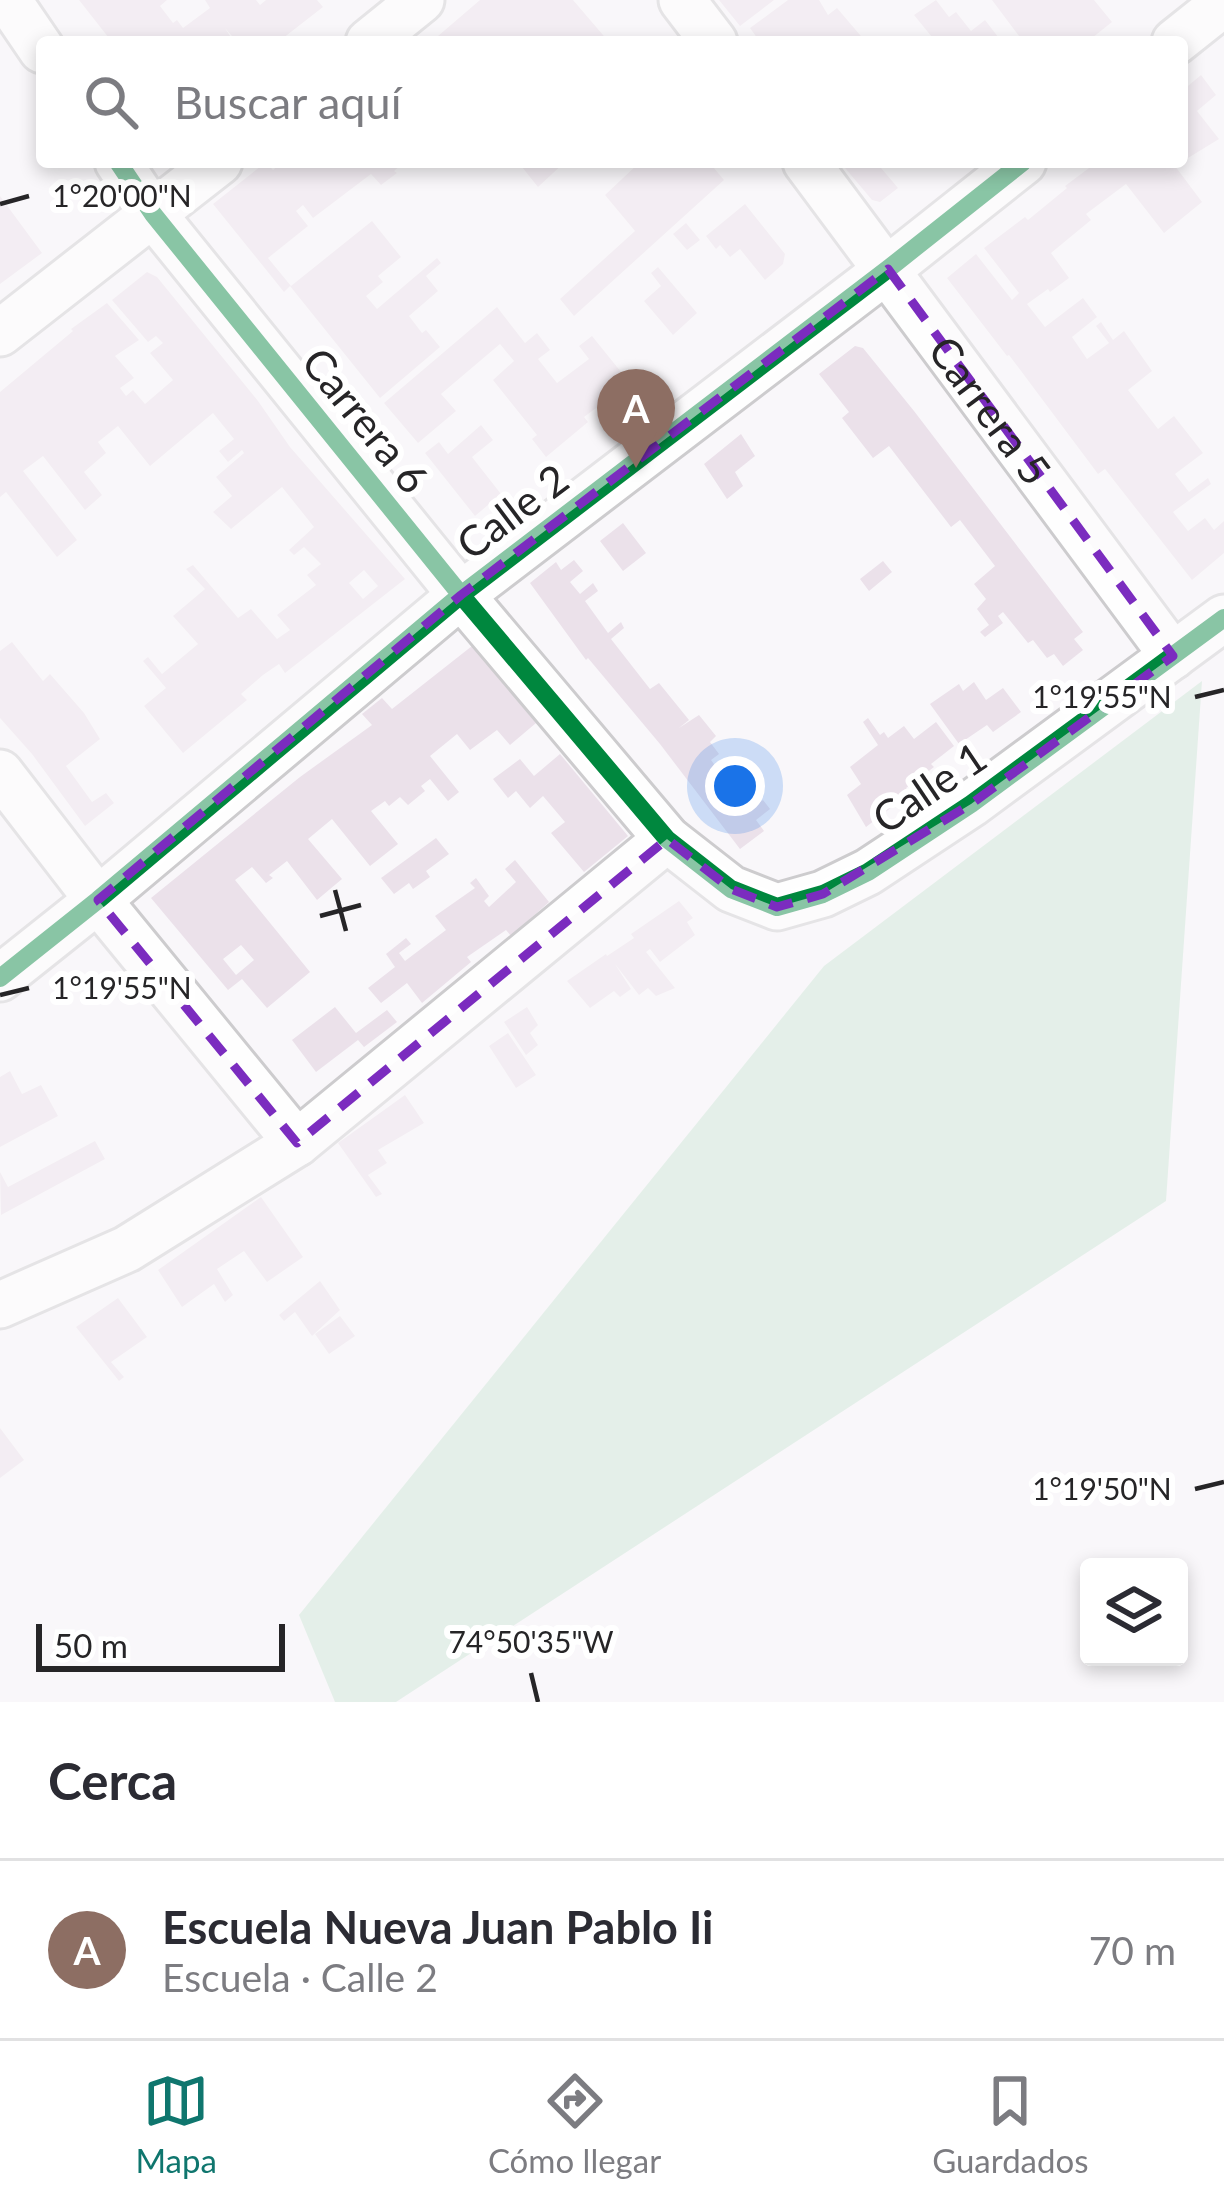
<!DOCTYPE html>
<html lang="es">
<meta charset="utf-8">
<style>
body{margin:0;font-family:Lato,sans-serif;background:#f7f7f7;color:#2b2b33}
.controls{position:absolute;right:36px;bottom:36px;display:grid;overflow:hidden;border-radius:12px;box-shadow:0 6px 18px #0003}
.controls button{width:108px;height:108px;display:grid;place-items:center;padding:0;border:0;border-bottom:3px solid #e1e1e2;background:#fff;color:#2b2b33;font:60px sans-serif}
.scale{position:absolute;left:36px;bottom:30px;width:249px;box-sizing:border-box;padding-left:12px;border:6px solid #262527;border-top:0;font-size:33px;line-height:42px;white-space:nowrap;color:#262527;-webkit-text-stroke:9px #fff;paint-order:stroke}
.you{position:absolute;left:735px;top:786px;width:42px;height:42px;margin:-30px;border:9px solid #fff;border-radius:50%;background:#1a73e8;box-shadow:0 0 0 18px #1a73e833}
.badge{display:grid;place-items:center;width:78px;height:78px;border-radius:50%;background:#0f766e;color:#fff;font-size:39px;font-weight:700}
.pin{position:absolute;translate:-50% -99px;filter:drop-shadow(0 3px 6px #0008)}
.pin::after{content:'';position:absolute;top:63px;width:42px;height:36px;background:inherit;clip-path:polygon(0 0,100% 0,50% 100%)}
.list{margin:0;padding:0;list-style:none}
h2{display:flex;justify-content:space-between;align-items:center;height:156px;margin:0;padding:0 48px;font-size:51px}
h2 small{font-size:39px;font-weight:400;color:#7c7c81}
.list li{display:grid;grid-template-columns:78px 1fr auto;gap:36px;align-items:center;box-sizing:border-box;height:180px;padding:0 48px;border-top:3px solid #e1e1e2}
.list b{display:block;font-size:45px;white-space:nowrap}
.list p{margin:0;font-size:39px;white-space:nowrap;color:#7c7c81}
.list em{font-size:39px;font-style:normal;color:#7c7c81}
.icon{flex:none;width:66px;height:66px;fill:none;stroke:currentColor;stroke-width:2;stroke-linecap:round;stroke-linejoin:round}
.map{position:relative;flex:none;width:1224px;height:1702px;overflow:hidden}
.search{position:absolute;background:#fff;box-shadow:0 6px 18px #0003;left:36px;right:36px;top:36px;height:132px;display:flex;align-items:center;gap:30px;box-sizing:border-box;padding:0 42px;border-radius:12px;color:#7c7c81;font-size:45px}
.sheet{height:336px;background:#fff}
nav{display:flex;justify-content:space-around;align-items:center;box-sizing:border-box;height:168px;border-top:3px solid #e1e1e2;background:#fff;font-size:33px;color:#7c7c81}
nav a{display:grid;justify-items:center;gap:6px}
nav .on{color:#0f766e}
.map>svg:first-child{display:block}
</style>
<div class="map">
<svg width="1224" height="1702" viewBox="0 0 1224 1702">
<rect width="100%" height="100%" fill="#f9f7fa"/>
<!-- green -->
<path fill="#cbe4d6" d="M 1202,681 L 1166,1201 L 396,1702 L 335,1702 L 299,1615 L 824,966 Z"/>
<!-- building -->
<path fill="#ebe1ea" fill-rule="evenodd" d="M 79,0 L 167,0 L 160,6 L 173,23 L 177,20 L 183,28 L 210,8 L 205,0 L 256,0 L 260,5 L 266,0 L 317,0 L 323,7 L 278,42 L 237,42 L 225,28 L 234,42 L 112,42 Z
M 480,0 L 573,0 L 609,42 L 431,42 Z
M 719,0 L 774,0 L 740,26 Z
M 788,0 L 819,0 L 828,15 L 837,8 L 866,42 L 760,42 L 750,28 Z
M 936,0 L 949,17 L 956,12 L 971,31 L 985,20 L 1002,42 L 936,42 L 914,15 Z
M 992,0 L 1094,0 L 1112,22 L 1087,42 L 1012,42 L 1019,36 Z
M 1201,75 L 1216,95 L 1197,111 L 1219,139 L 1175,166 L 1202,202 L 1164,233 L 1126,184 L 1086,214 L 1091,220 L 1051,253 L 1069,278 L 1050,292 L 1048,289 L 1027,304 L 1045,327 L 1083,298 L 1097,317 L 1072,337 L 1087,359 L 1109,343 L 1096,326 L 1101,322 L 1113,340 L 1124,331 L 1152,371 L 1128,390 L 1158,429 L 1174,416 L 1203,453 L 1175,474 L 1189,492 L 1208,478 L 1211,484 L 1173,512 L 1188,531 L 1205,518 L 1214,530 L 1224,521 L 1224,553 L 1192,580 L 1105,469 L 1098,474 L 1009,355 L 1007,356 L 947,278 L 976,254 L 1012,300 L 1019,293 L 984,248 L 1025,217 L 1028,220 L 1067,188 L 1065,186 L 1097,162 L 1182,162 L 1182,91 Z
M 266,162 L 273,170 L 282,162 L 397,162 L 400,166 L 394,171 L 397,173 L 381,185 L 371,174 L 313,218 L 303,205 L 296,211 L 308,226 L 268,258 L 291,286 L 372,221 L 401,257 L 378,276 L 383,282 L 366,296 L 377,309 L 437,258 L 441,263 L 426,276 L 438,291 L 409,316 L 422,333 L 426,330 L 440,347 L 380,398 L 290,286 L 284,292 L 213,204 Z
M 518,162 L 565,162 L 538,187 Z
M 640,162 L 709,162 L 724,180 L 574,316 L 560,299 L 635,231 L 605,195 Z
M 840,162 L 876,162 L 898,188 L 880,202 L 872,200 Z
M 0,196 L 42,253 L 0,284 Z
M 745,204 L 785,254 L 783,264 L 765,280 L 740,249 L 730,257 L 720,245 L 716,249 L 706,236 Z
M 686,223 L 700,240 L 687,250 L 673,234 Z
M 658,267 L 697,313 L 673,335 L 644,301 L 661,286 L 651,273 Z
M 147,272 L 157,277 L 258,401 L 290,447 L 405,579 L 285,673 L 279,664 L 263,675 L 241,694 L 247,700 L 183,753 L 144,706 L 166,688 L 143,661 L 148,657 L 162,674 L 198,644 L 173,616 L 205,589 L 186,569 L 193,565 L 238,618 L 251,609 L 277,639 L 290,630 L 277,615 L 316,585 L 307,575 L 321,564 L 304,547 L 294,555 L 289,550 L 314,527 L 282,487 L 231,529 L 213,512 L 232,496 L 216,477 L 244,453 L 242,450 L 228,462 L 219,451 L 234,439 L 213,413 L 150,466 L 118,426 L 98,442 L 106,453 L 84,472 L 102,495 L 85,510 L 43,456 L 23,471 L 77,540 L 57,557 L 6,492 L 0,497 L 0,392 L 73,331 L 71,329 L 107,303 L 139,340 L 115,356 L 134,378 L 120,388 L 126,396 L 133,390 L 145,404 L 173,380 L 150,353 L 163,343 L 156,336 L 148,342 L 112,300 ZM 364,570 L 378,586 L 363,599 L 349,583 Z
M 497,307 L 525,343 L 537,333 L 550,350 L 538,359 L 557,383 L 589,359 L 579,346 L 592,336 L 630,383 L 584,417 L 588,422 L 546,457 L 532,439 L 537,435 L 493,380 L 514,361 L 500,344 L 441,394 L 456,411 L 418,443 L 384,403 Z
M 855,346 L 863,348 L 914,411 L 1083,632 L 1074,639 L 1083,650 L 1063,666 L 1054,654 L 1047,658 L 1033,640 L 1028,643 L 1003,612 L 998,616 L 1003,623 L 985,637 L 980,632 L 989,625 L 977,609 L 986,599 L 974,584 L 995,566 L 960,520 L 951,527 L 889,446 L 873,458 L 842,418 L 849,412 L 819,374 Z
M 481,425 L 493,440 L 472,457 L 501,494 L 475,516 L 425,453 L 439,442 L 448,454 Z
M 741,434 L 755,456 L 735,472 L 743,486 L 727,499 L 704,464 Z
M 623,523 L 646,553 L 623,571 L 600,541 Z
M 574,560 L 583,571 L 570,582 L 580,594 L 593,583 L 598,591 L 585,601 L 608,633 L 621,622 L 624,628 L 611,639 L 650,689 L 659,683 L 689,720 L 679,728 L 699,715 L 716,736 L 710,742 L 719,754 L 711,760 L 719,771 L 726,766 L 756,805 L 763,800 L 770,809 L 756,820 L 764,831 L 740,849 L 660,744 L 588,658 L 586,660 L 530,583 L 556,562 L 561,570 Z
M 883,561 L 892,572 L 869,591 L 860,579 Z
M 12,642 L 43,681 L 50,674 L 84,713 L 100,739 L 66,766 L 92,802 L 106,793 L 114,803 L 85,826 L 32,754 L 0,718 L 0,651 Z
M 472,646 L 536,723 L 510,745 L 497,730 L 470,750 L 457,734 L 430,756 L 459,792 L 448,801 L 430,779 L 421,786 L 425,791 L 408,805 L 400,797 L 389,806 L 385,801 L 371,811 L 398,844 L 370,866 L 332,819 L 308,839 L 342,879 L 317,900 L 287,861 L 269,875 L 273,878 L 266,883 L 252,867 L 235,880 L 310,972 L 267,1008 L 242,979 L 228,990 L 151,898 L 300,777 L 372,725 L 362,714 L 382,698 L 392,709 ZM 241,945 L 254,960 L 236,975 L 223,959 Z
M 974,682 L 986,700 L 1003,688 L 1021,712 L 993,732 L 987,725 L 959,744 L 930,704 L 959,684 L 963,691 Z
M 868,718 L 880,735 L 884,732 L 888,738 L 904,726 L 914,739 L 936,722 L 954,746 L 931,764 L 934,767 L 906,788 L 910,793 L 866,827 L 847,795 L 861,784 L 850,767 L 878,745 L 863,722 Z
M 560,754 L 628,836 L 584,872 L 551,833 L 565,822 L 543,796 L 530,808 L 516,791 L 508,798 L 493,779 L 520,759 L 534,776 Z
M 436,838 L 449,854 L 426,871 L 430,877 L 413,889 L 409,883 L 394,894 L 381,878 Z
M 515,860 L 549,902 L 511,936 L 506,930 L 467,957 L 471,962 L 422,1003 L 407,983 L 381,1003 L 368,988 L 395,967 L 386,954 L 406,938 L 411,944 L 399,953 L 405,961 L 446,930 L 435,916 L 475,888 L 470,883 L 476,878 L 489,896 L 484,901 L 489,907 L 516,882 L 505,869 Z
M 679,901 L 693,918 L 687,922 L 695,935 L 660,962 L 650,949 L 646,952 L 675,988 L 656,996 L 648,988 L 639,995 L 615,964 L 631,989 L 620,997 L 614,991 L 590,1008 L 567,981 L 606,954 L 607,956 L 634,938 L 631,934 Z
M 335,1007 L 356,1033 L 387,1010 L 397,1022 L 364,1047 L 358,1040 L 316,1072 L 292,1040 Z
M 527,1007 L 538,1025 L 530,1033 L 538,1045 L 526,1055 L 504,1022 Z
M 508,1033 L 536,1075 L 516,1088 L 489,1046 Z
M 10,1071 L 22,1094 L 41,1085 L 58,1116 L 0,1147 L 0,1077 Z
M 405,1095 L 424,1123 L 378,1150 L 387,1163 L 368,1175 L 382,1194 L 376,1197 L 338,1143 Z
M 95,1141 L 105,1159 L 1,1215 L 0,1172 L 8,1187 Z
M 261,1197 L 303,1257 L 267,1282 L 244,1251 L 217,1269 L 233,1295 L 225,1302 L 214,1284 L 182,1307 L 158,1270 Z
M 320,1281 L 340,1310 L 312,1336 L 295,1312 L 284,1321 L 279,1315 Z
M 118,1298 L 147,1337 L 111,1362 L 124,1377 L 119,1381 L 76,1327 Z
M 340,1316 L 355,1336 L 329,1354 L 315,1334 Z
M 0,1428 L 24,1460 L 0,1478 Z"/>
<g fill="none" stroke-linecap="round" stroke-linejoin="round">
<defs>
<g id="minor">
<path d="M 8,0 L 42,50"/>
<path d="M 682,0 L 714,42"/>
<path d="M 369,42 L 421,0"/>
<path d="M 1175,42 L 1224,3"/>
<path d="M 118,162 L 153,214 L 461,595 L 667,839 L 731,889 L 777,907 L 823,894 L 868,872 L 971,804 L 1224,618"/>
<path id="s1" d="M 806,162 L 1173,656"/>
<path d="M 0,333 L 219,162"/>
<path d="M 0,773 L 98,900 L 297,1143"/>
<path d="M 0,978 L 98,900 L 461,595 L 888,269 L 1023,162"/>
<path d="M 0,1305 L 127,1249 L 297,1143 L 667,839"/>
</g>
</defs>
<!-- minor casing -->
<use href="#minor" stroke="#cdccce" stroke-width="51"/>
<!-- minor -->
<use href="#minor" stroke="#fefefe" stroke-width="45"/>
<defs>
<path id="cycleway" d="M 118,162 L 153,214 L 461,595 L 667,839 L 731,889 L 777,907 L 823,894 L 868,872 L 971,804 L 1224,618
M 0,978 L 98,900 L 461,595 L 888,269 L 1023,162"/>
</defs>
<!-- cycleway casing -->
<use href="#cycleway" stroke="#fff" stroke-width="26"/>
<!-- cycleway -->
<use href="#cycleway" stroke="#00873e" stroke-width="18"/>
</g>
<!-- marked area -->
<path d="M0 0H1224V1702H0ZM 888,269 L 1173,656 L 971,804 L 823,894 L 777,907 L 731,889 L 667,839 L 297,1143 L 98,900 L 461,595 Z" fill="#f9f7fa" fill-opacity=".55" fill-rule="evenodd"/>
<path fill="none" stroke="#7b2cbf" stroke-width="9" stroke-dasharray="24 15" stroke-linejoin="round" d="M 888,269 L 1173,656 L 971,804 L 823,894 L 777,907 L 731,889 L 667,839 L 297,1143 L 98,900 L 461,595 Z"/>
<!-- ticks -->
<path fill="none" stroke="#262527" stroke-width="4.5" d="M 0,204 L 29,196M 1195,697 L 1224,690M 335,890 L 346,931M 320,916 L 361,905M 0,995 L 29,988M 1195,1489 L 1224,1482M 531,1673 L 538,1702"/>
<g text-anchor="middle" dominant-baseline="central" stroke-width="12" stroke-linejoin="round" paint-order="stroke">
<!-- street labels -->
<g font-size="42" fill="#262527" stroke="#fff">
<text stroke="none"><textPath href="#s1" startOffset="309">Carrera 5</textPath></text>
<text transform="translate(366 420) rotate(51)">Carrera 6</text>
<text transform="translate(512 511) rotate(-37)">Calle 2</text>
<text transform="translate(929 787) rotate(-34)">Calle 1</text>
</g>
</g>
<g font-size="30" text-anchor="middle" fill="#262527" stroke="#fff" stroke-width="12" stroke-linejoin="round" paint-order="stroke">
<text x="122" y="207">1°20'00"N</text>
<text x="1102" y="708">1°19'55"N</text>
<text x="122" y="999">1°19'55"N</text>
<text x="1102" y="1500">1°19'50"N</text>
<text x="531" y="1653">74°50'35"W</text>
</g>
</svg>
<div class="controls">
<button><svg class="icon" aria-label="layers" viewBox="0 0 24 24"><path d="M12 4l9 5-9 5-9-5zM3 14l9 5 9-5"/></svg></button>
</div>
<div class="scale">50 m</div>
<div class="you"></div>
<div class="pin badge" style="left:636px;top:468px;background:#8d6e63">A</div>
<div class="search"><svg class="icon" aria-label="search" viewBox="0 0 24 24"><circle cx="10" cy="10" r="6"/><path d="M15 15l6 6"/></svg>Buscar aquí</div>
</div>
<section class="sheet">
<h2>Cerca<small></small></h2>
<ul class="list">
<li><span class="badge" style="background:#8d6e63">A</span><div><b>Escuela Nueva Juan Pablo Ii</b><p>Escuela · Calle 2</p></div><em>70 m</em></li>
</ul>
</section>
<nav>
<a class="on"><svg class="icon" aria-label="map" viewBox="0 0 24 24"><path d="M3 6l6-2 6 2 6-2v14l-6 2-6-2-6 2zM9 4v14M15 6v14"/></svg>Mapa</a>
<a><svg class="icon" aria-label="directions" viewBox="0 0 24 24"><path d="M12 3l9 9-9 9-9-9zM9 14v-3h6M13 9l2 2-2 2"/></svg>Cómo llegar</a>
<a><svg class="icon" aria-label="saved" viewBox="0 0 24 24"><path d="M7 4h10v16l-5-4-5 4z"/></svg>Guardados</a>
</nav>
